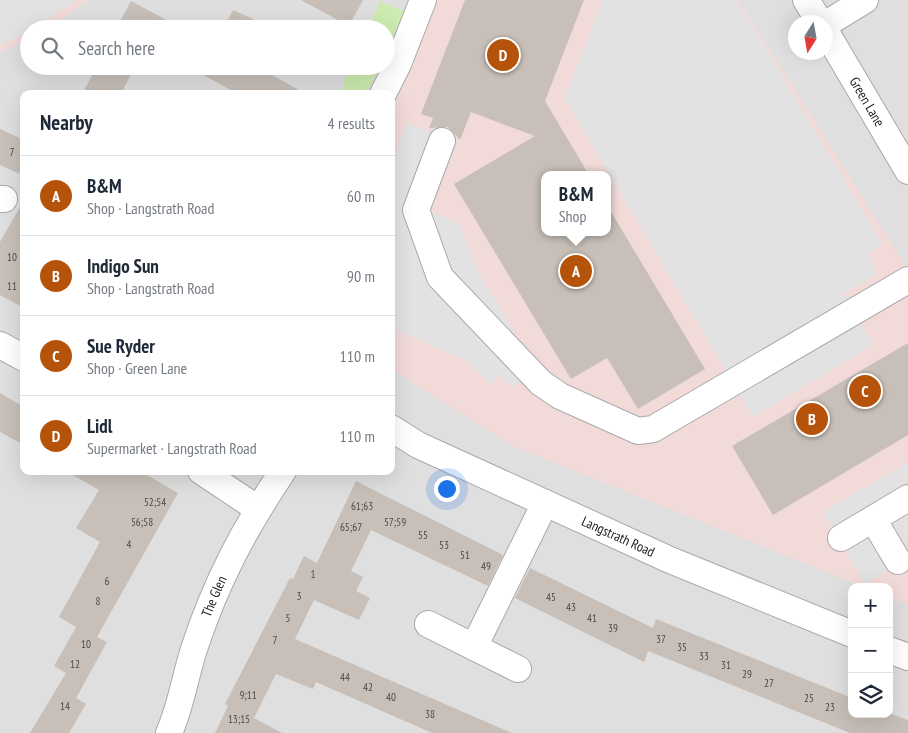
<!DOCTYPE html>
<meta charset="utf-8">
<style>
body{margin:0;font-family:"PT Sans Narrow",sans-serif;background:#f6f6f7;color:#1f2937}
.controls{position:absolute;right:15px;bottom:15px;display:grid;overflow:hidden;border-radius:10px;box-shadow:0 5px 20px #0002}
.controls button{width:45px;height:45px;display:grid;place-items:center;padding:0;border:0;border-bottom:1px solid #e0e1e3;background:#fff;color:#1f2937;font:25px sans-serif}
.compass{position:absolute;left:788px;top:15px;width:45px;height:45px;border-radius:50%;background:#fff;box-shadow:0 5px 20px #0002;rotate:191deg}
.you{position:absolute;left:446px;top:488px;width:18px;height:18px;margin:-12px;border:4px solid #fff;border-radius:50%;background:#1a73e8;box-shadow:0 0 0 8px #1a73e833}
.badge{display:grid;place-items:center;width:32px;height:32px;border-radius:50%;background:#b45309;color:#fff;font-size:16px;font-weight:700}
.pin{position:absolute;translate:-50% -50%;border:2px solid #fff;box-shadow:0 1px 5px #0006}
.popup{position:absolute;left:541px;top:171px;width:70px;height:65px;box-sizing:border-box;display:grid;place-content:center;border-radius:10px;background:#fff;filter:drop-shadow(0 1px 4px #0005);font-size:16px;white-space:nowrap;color:#747a83}
.popup b{font-size:19px;color:#1f2937}
.popup::after{content:'';position:absolute;left:50%;top:100%;margin-left:-10px;border:10px solid transparent;border-top-color:#fff}
.list{margin:0;padding:0;list-style:none}
h2{display:flex;justify-content:space-between;align-items:center;height:65px;margin:0;padding:0 20px;font-size:21px}
h2 small{font-size:16px;font-weight:400;color:#747a83}
.list li{display:grid;grid-template-columns:32px 1fr auto;gap:15px;align-items:center;box-sizing:border-box;height:80px;padding:0 20px;border-top:1px solid #e0e1e3}
.list b{display:block;font-size:19px;white-space:nowrap}
.list p{margin:0;font-size:16px;white-space:nowrap;color:#747a83}
.list em{font-size:16px;font-style:normal;color:#747a83}
.icon{flex:none;width:28px;height:28px;fill:none;stroke:currentColor;stroke-width:2;stroke-linecap:round;stroke-linejoin:round}
.map{position:relative;flex:none;width:908px;height:733px;overflow:hidden}
.search{position:absolute;background:#fff;box-shadow:0 5px 20px #0002;left:20px;top:20px;width:375px;height:55px;display:flex;align-items:center;gap:12px;box-sizing:border-box;padding:0 18px;border-radius:28px;color:#747a83;font-size:19px}
.panel{position:absolute;background:#fff;box-shadow:0 5px 20px #0002;left:20px;top:90px;width:375px;height:385px;border-radius:10px}
.map>svg:first-child{display:block}
</style>
<div class="map">
<svg width="908" height="733" viewBox="0 0 908 733">
<rect width="100%" height="100%" fill="#f2efe9"/>
<!-- residential -->
<path fill="#e0dfdf" fill-rule="evenodd" d="M 0,0 L 908,0 L 908,733 L 0,733 ZM 796,22 L 826,22 L 826,52 L 796,52 ZM 29,29 L 386,29 L 386,66 L 29,66 ZM 24,94 L 391,94 L 391,471 L 24,471 ZM 545,175 L 607,175 L 607,232 L 545,232 ZM 852,587 L 889,587 L 889,714 L 852,714 Z"/>
<!-- commercial -->
<path fill="#f2dad9" fill-rule="evenodd" d="M 0,0 L 89,0 L 47,29 L 29,29 L 29,38 L 0,53 Z
M 435,0 L 739,0 L 908,270 L 908,605 L 889,598 L 889,587 L 863,587 L 513,446 L 391,369 L 391,105 ZM 545,175 L 607,175 L 607,232 L 545,232 Z"/>
<!-- grass -->
<path fill="#cdebb0" d="M 380,1 L 406,12 L 386,53 L 386,29 L 368,29 Z
M 350,66 L 380,66 L 367,94 L 340,94 Z"/>
<!-- parking -->
<path fill="#e2e2e2" d="M 0,0 L 76,0 L 38,27 L 29,29 L 29,32 L 0,45 Z
M 603,0 L 737,0 L 883,245 L 867,255 L 878,273 L 843,294 L 873,345 L 753,417 L 564,98 Z
M 407,123 L 457,142 L 431,211 L 460,225 L 476,268 L 518,338 L 540,361 L 513,388 L 499,375 L 491,384 L 468,362 L 393,328 L 391,211 L 394,202 L 391,200 L 391,165 Z
M 908,462 L 908,559 L 865,584 L 823,512 Z"/>
<!-- building -->
<path fill="#c7bfb8" d="M 301,0 L 363,0 L 349,26 Z
M 465,0 L 584,0 L 545,101 L 589,175 L 545,175 L 545,232 L 607,232 L 607,205 L 705,369 L 638,409 L 607,358 L 571,379 L 454,184 L 535,136 L 471,112 L 460,140 L 448,127 L 429,128 L 433,118 L 421,114 Z
M 131,1 L 174,24 L 183,29 L 116,29 Z
M 233,10 L 253,19 L 249,29 L 223,29 Z
M 97,66 L 135,66 L 121,94 L 82,94 Z
M 187,66 L 256,66 L 306,94 L 238,94 Z
M 0,129 L 24,140 L 24,176 L 0,165 Z
M 24,200 L 24,308 L 0,295 L 0,242 Z
M 908,343 L 908,435 L 773,515 L 732,446 Z
M 0,393 L 24,407 L 24,445 L 0,432 Z
M 66,471 L 140,471 L 178,493 L 97,637 L 107,642 L 76,698 L 86,704 L 69,733 L 30,733 L 66,673 L 54,666 L 76,627 L 59,617 L 100,542 L 76,528 L 99,490 Z
M 356,481 L 503,555 L 488,586 L 371,530 L 351,571 L 363,577 L 356,591 L 370,598 L 359,620 L 314,600 L 295,639 L 512,733 L 432,733 L 316,682 L 313,689 L 276,674 L 254,718 L 282,733 L 215,733 L 228,706 L 225,704 L 290,578 L 293,579 L 304,556 L 317,563 Z
M 530,568 L 653,628 L 656,619 L 852,698 L 852,714 L 889,713 L 908,720 L 908,733 L 850,733 L 648,651 L 644,662 L 515,598 Z"/>
<g fill="none" stroke-linecap="round" stroke-linejoin="round">
<defs>
<g id="minor">
<path d="M 806,0 L 820,22"/>
<path d="M 826,24 L 865,0"/>
<path id="s1" d="M 826,32 L 908,171"/>
<path d="M 383,94 L 398,64 L 423,0"/>
<path d="M 442,141 L 416,210 L 440,277 L 541,383 L 560,396 L 638,431 L 653,429 L 908,280"/>
<path d="M 0,199 L 4,199"/>
<path d="M 0,345 L 24,358"/>
<path id="s2" d="M 391,428 L 418,445 L 670,560 L 852,634"/>
<path d="M 201,471 L 258,509"/>
<path d="M 873,519 L 898,561"/>
<path d="M 841,538 L 908,498"/>
<path d="M 428,624 L 518,669"/>
<path d="M 474,647 L 545,503"/>
<path d="M 889,650 L 908,657"/>
<path id="s3" d="M 169,733 C 181,706 185,677 194,649 C 216,582 244,529 283,471"/>
</g>
</defs>
<!-- minor casing -->
<use href="#minor" stroke="#a9a9a9" stroke-width="28"/>
<!-- minor -->
<use href="#minor" stroke="#fff" stroke-width="26"/>
</g>
<g text-anchor="middle" dominant-baseline="central" stroke-width="4" stroke-linejoin="round" paint-order="stroke">
<!-- number labels -->
<g font-size="11" fill="#4b4948">
<text x="12" y="152">7</text>
<text x="12" y="257">10</text>
<text x="12" y="286">11</text>
<text x="155" y="502">52;54</text>
<text x="362" y="506">61;63</text>
<text x="142" y="522">56;58</text>
<text x="395" y="522">57;59</text>
<text x="351" y="527">65;67</text>
<text x="423" y="535">55</text>
<text x="129" y="544">4</text>
<text x="444" y="545">53</text>
<text x="465" y="555">51</text>
<text x="486" y="566">49</text>
<text x="313" y="574">1</text>
<text x="107" y="581">6</text>
<text x="299" y="596">3</text>
<text x="551" y="597">45</text>
<text x="98" y="601">8</text>
<text x="571" y="607">43</text>
<text x="288" y="618">5</text>
<text x="592" y="618">41</text>
<text x="613" y="628">39</text>
<text x="661" y="639">37</text>
<text x="275" y="640">7</text>
<text x="86" y="644">10</text>
<text x="682" y="647">35</text>
<text x="704" y="656">33</text>
<text x="75" y="664">12</text>
<text x="726" y="665">31</text>
<text x="747" y="674">29</text>
<text x="345" y="677">44</text>
<text x="769" y="683">27</text>
<text x="368" y="687">42</text>
<text x="248" y="695">9;11</text>
<text x="391" y="697">40</text>
<text x="809" y="698">25</text>
<text x="65" y="706">14</text>
<text x="830" y="707">23</text>
<text x="430" y="714">38</text>
<text x="239" y="719">13;15</text>
</g>
<!-- street labels -->
<g font-size="14" fill="#222" stroke="#fff">
<text stroke="none"><textPath href="#s1" startOffset="81">Green Lane</textPath></text>
<text stroke="none"><textPath href="#s2" startOffset="252">Langstrath Road</textPath></text>
<text stroke="none"><textPath href="#s3" startOffset="144">The Glen</textPath></text>
</g>
</g>
</svg>
<div class="controls">
<button>+</button>
<button>−</button>
<button><svg class="icon" aria-label="layers" viewBox="0 0 24 24"><path d="M12 4l9 5-9 5-9-5zM3 14l9 5 9-5"/></svg></button>
</div>
<svg class="compass" viewBox="-18 -18 36 36"><path d="M0-13l5 13h-10z" fill="#e53935"/><path d="M0 13l5-13h-10z" fill="#747a83"/></svg>
<div class="you"></div>
<div class="pin badge" style="left:576px;top:271px">A</div>
<div class="popup"><b>B&amp;M</b>Shop</div>
<div class="pin badge" style="left:812px;top:419px">B</div>
<div class="pin badge" style="left:865px;top:391px">C</div>
<div class="pin badge" style="left:503px;top:55px">D</div>
<div class="search"><svg class="icon" aria-label="search" viewBox="0 0 24 24"><circle cx="10" cy="10" r="6"/><path d="M15 15l6 6"/></svg>Search here</div>
<section class="panel">
<h2>Nearby<small>4 results</small></h2>
<ul class="list">
<li><span class="badge">A</span><div><b>B&amp;M</b><p>Shop · Langstrath Road</p></div><em>60 m</em></li>
<li><span class="badge">B</span><div><b>Indigo Sun</b><p>Shop · Langstrath Road</p></div><em>90 m</em></li>
<li><span class="badge">C</span><div><b>Sue Ryder</b><p>Shop · Green Lane</p></div><em>110 m</em></li>
<li><span class="badge">D</span><div><b>Lidl</b><p>Supermarket · Langstrath Road</p></div><em>110 m</em></li>
</ul>
</section>
</div>
